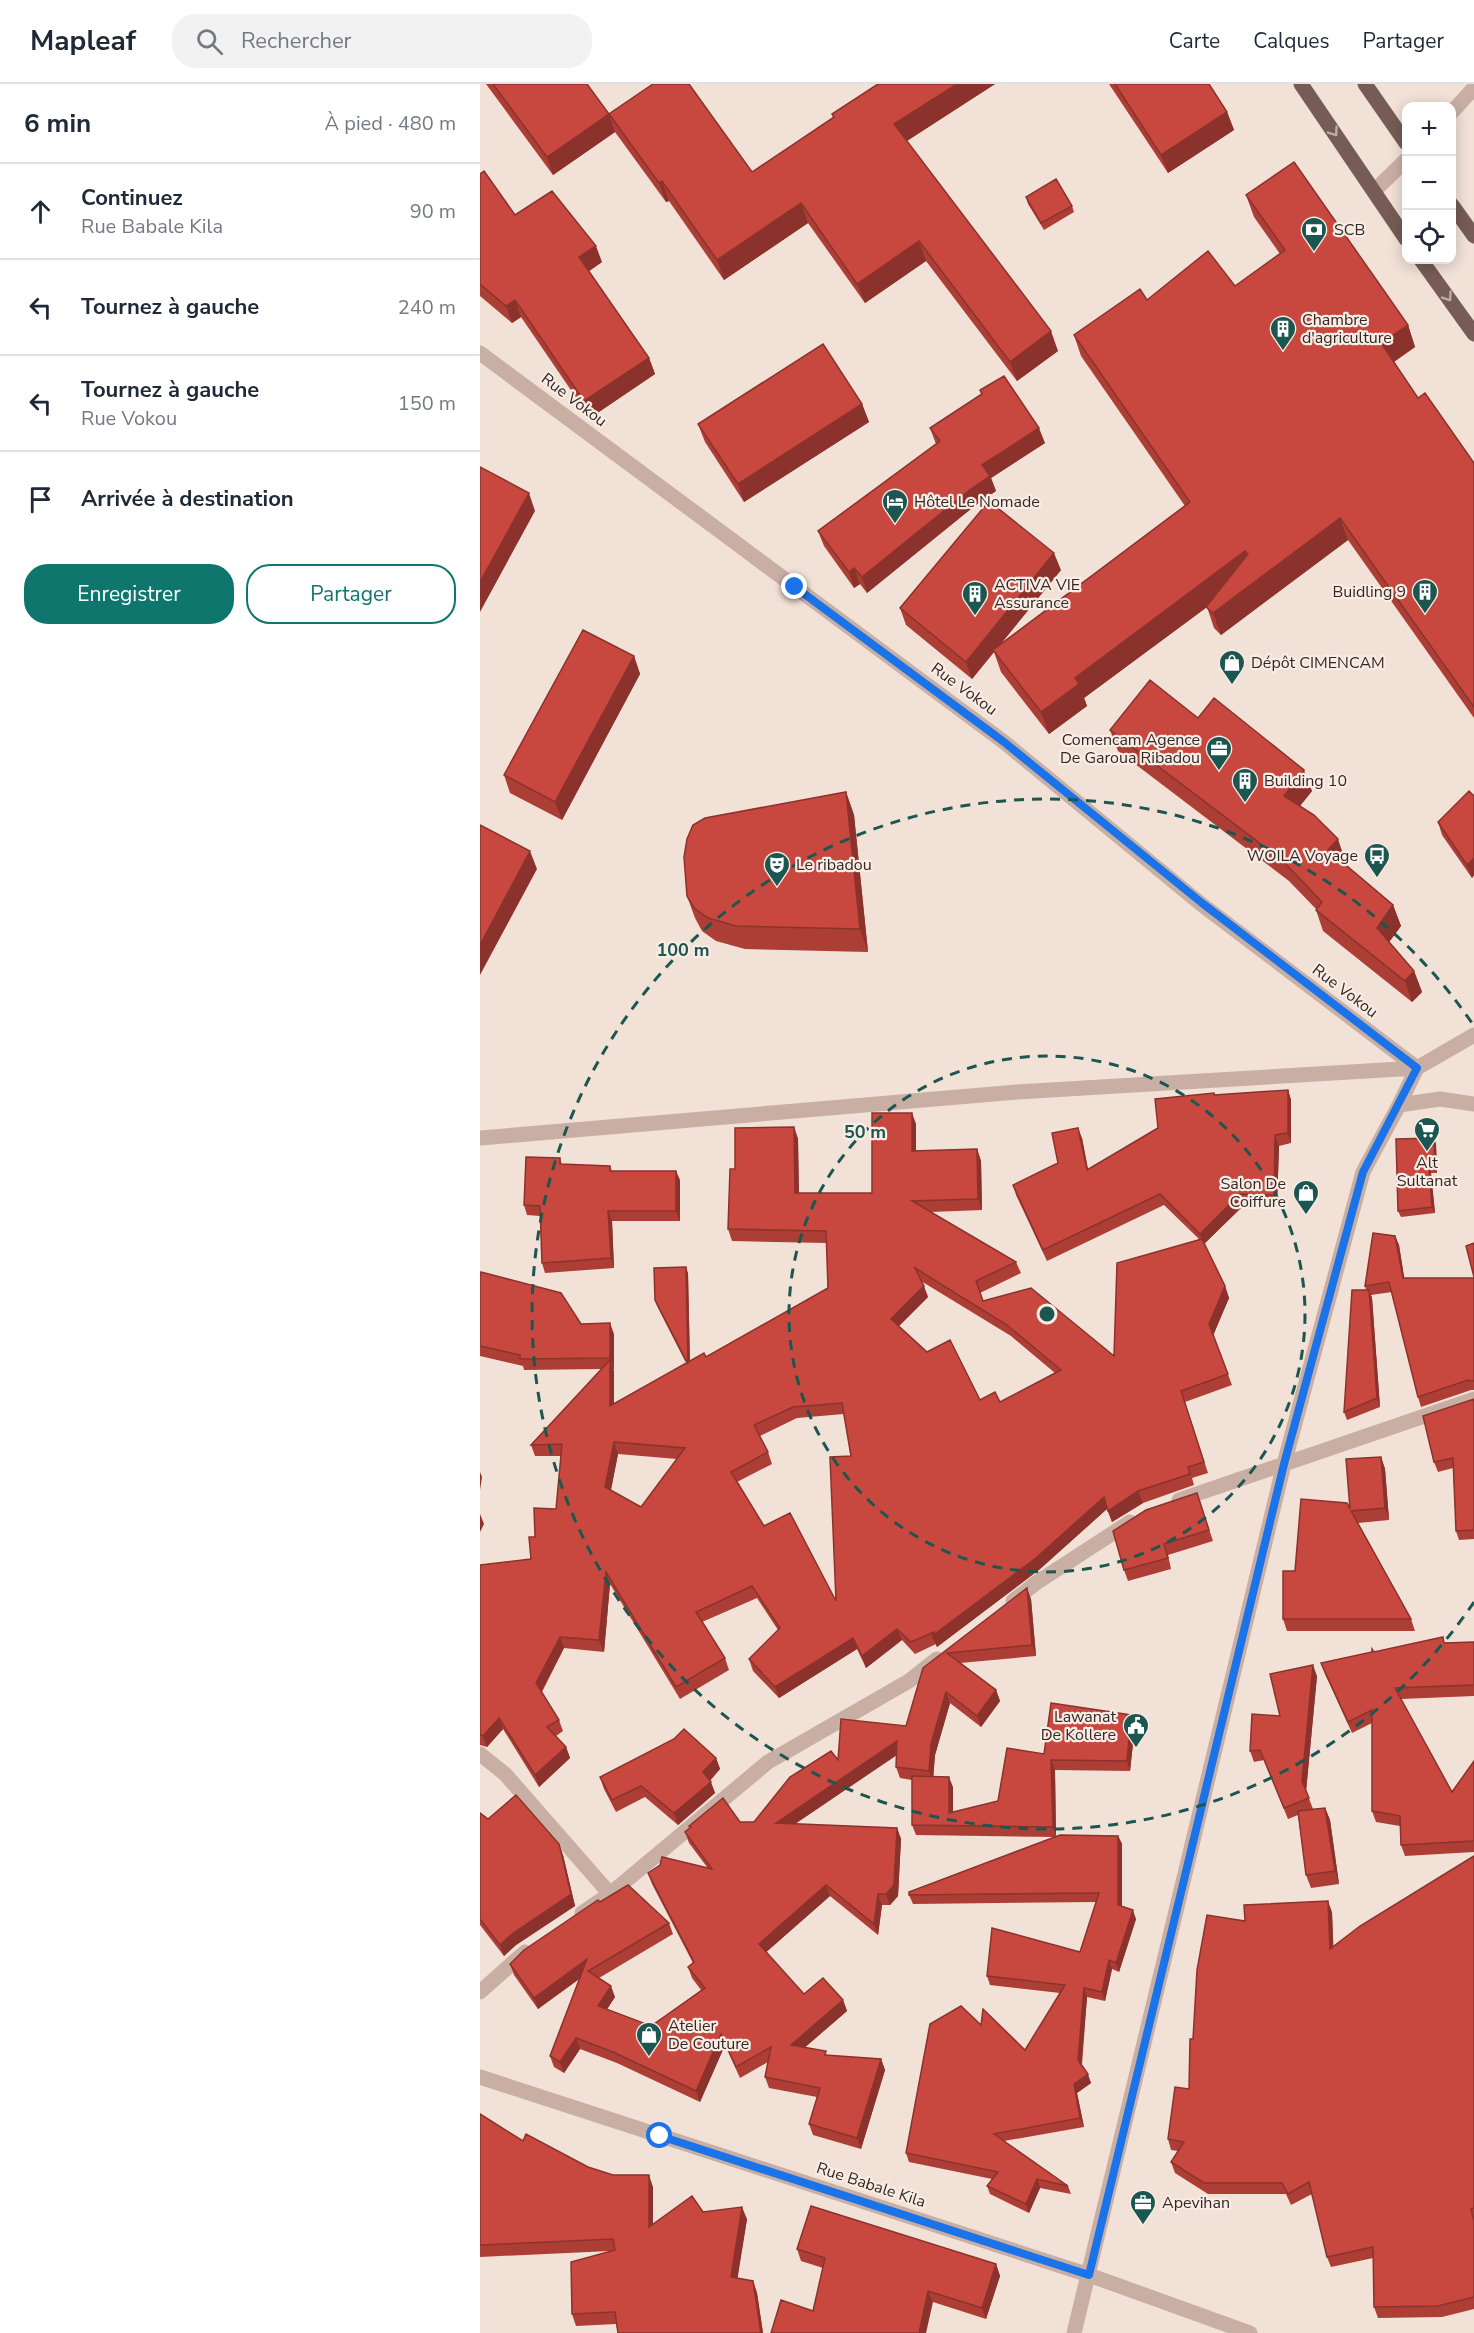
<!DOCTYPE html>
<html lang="fr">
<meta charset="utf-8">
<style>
body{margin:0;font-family:"Nunito Sans",sans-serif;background:#f2f2f3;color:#1f2937}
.controls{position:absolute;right:18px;top:18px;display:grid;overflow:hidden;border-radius:12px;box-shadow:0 3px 15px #0003}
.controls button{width:54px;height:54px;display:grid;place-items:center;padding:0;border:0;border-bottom:2px solid #e0e1e3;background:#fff;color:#1f2937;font:30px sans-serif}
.stop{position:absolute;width:18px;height:18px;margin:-14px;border:4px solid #1a73e8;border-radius:50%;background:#fff}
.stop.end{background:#1a73e8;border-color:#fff;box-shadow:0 2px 6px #0008}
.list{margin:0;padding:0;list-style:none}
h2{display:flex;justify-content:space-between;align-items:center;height:78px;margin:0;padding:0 24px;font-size:26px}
h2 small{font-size:20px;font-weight:400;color:#747a83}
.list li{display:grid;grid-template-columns:39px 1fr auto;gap:18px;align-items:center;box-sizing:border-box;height:96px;padding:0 24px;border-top:2px solid #e0e1e3}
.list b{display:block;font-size:22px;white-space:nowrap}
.list p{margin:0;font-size:20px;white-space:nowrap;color:#747a83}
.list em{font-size:20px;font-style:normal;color:#747a83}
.actions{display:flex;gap:12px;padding:18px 24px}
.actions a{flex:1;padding:14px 0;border:2px solid #0f766e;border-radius:24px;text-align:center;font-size:21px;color:#0f766e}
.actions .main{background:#0f766e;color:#fff}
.icon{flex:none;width:33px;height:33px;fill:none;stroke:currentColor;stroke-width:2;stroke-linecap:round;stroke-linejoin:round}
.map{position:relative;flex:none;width:994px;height:2249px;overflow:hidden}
header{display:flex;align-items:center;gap:36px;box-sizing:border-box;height:84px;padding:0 30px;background:#fff;border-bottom:2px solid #e0e1e3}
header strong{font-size:28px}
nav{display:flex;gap:33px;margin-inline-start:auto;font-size:21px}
.search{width:420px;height:54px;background:#f2f2f3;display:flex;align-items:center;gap:15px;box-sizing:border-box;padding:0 21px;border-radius:24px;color:#747a83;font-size:22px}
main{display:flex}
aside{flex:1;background:#fff}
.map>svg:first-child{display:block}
</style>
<header>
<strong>Mapleaf</strong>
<div class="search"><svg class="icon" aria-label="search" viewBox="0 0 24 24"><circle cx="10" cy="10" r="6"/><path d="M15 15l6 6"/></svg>Rechercher</div>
<nav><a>Carte</a><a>Calques</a><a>Partager</a></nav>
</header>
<main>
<aside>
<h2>6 min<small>À pied · 480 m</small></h2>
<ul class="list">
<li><svg class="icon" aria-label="ahead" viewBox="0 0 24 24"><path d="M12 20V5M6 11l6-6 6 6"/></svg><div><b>Continuez</b><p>Rue Babale Kila</p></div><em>90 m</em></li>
<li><svg class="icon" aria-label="left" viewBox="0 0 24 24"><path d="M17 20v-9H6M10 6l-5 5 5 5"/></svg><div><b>Tournez à gauche</b></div><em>240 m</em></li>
<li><svg class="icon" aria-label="left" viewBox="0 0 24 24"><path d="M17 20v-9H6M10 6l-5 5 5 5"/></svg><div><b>Tournez à gauche</b><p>Rue Vokou</p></div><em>150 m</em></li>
<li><svg class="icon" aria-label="arrive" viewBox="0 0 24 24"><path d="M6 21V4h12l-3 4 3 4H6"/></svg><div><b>Arrivée à destination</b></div></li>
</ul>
<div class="actions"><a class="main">Enregistrer</a><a>Partager</a></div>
</aside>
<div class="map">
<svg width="994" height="2249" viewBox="0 0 994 2249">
<rect width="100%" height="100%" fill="#f1e1d7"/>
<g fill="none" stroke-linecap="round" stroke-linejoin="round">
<!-- minor -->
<path stroke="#c9aea4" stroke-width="15" d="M 972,28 L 994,4
M 894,107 L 926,76
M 0,269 L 524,658 L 721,820 L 937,984 L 919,1021 L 883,1088 L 804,1380 L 594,2249
M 919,1021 L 960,1015 L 994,1020
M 0,1054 L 537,1008 L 937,984 L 994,951
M 699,1416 L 994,1315
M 533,1517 L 556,1499 L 650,1438
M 0,1670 L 25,1690 L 130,1810
M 102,1829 L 130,1810 L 288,1678 L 429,1597 L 457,1575
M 0,1908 L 45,1868
M 0,1993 L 609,2191 L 770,2249"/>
<!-- major -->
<path stroke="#775b56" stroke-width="15" d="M 821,0 L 926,155
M 885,0 L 926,59
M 972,121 L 994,152
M 941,176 L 994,250"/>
</g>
<!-- wall -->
<path fill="#ac3e36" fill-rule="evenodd" d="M 6,0 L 107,0 L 129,30 L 272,88 L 353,33 L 352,30 L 398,0 L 515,0 L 427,57 L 578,267 L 537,297 L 446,177 L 385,219 L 328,139 L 244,196 L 189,117 L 186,118 L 135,48 L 73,91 Z
M 629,0 L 729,0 L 747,28 L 754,46 L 688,89 Z
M 0,90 L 35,131 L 122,178 L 109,187 L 169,274 L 175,290 L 110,334 L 41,233 L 32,239 L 0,212 Z
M 766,111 L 928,241 L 935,263 L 914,278 L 938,314 L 994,379 L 994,634 L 868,456 L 741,551 L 734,544 L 727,523 L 604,614 L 607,622 L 569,650 L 521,588 L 514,568 L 492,595 L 426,541 L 420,524 L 581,486 L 520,561 L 705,422 L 601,272 L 594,251 L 667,216 L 755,202 L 800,170 L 774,133 Z
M 546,113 L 592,122 L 594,128 L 564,146 L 548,120 Z
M 500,306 L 565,359 L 511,394 L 516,407 L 497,420 L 387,509 L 380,500 L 374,504 L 344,462 L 338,447 L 456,360 L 450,344 L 501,310 Z
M 382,320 L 389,338 L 264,418 L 225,358 L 218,340 Z
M 154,572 L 160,590 L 82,736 L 30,709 L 24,691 Z
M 718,634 L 832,707 L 820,722 L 865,776 L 863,778 L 913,821 L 921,842 L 909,858 L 934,887 L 942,908 L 932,918 L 843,847 L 836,826 L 836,825 L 809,797 L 638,667 L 630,646 Z
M 366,708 L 374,731 L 388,868 L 265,865 L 236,857 L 222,847 L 215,834 L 207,812 Z
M 994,712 L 994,791 L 992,794 L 962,751 L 958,738 Z
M 808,1006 L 811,1016 L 811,1059 L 799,1062 L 797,1122 L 764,1121 L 724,1160 L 745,1202 L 749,1214 L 733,1251 L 752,1301 L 705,1318 L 728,1389 L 712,1394 L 714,1401 L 663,1419 L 632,1438 L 627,1425 L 560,1485 L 457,1563 L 456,1560 L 435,1570 L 422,1556 L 386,1584 L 377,1565 L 299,1614 L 273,1587 L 269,1575 L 298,1546 L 277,1514 L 222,1538 L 245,1574 L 249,1586 L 200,1615 L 130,1500 L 124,1568 L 84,1564 L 62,1608 L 79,1636 L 83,1647 L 76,1652 L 86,1663 L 90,1674 L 59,1703 L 23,1645 L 7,1663 L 0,1661 L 0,1481 L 51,1475 L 55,1453 L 76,1425 L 81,1372 L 55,1372 L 51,1361 L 121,1285 L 44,1286 L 43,1282 L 0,1272 L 0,1193 L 101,1240 L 134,1250 L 134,1285 L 133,1285 L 134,1287 L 134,1320 L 206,1279 L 177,1222 L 175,1216 L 208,1189 L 210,1277 L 226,1273 L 348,1204 L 347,1159 L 252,1157 L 248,1145 L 255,1085 L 314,1043 L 318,1055 L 319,1109 L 392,1109 L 436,1040 L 436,1067 L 497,1065 L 501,1077 L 502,1126 L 451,1128 L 536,1178 L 541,1189 L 500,1209 L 503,1217 L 634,1272 L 719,1155 L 684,1121 L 567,1177 L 536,1111 L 533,1101 L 578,1079 L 602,1054 L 608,1085 L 734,1011 ZM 441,1197 L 531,1252 L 575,1289 L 520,1318 L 500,1316 L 419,1242 L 448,1213 ZM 364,1330 L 371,1372 L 356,1517 L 284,1442 L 257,1398 L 292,1380 L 288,1368 L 280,1352 L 317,1334 ZM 138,1370 L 197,1375 L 161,1423 L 131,1406 Z
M 954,1054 L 956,1060 L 957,1089 L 951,1089 L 955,1129 L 921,1133 L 918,1127 Z
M 80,1074 L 82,1081 L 130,1082 L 132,1087 L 200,1096 L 200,1137 L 132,1137 L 134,1184 L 65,1189 L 62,1179 L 60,1132 L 47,1131 L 44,1121 Z
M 915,1152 L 919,1161 L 924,1194 L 994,1194 L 994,1306 L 991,1306 L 941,1323 L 938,1313 L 912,1208 L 891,1211 L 892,1214 L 900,1323 L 867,1336 L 864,1328 L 886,1206 L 885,1202 Z
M 994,1315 L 994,1455 L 979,1456 L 976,1447 L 973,1384 L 958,1388 L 954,1378 Z
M 901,1373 L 905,1385 L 909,1436 L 878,1439 L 931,1535 L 935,1547 L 807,1547 L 803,1535 L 870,1425 Z
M 717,1409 L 733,1457 L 688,1471 L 691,1485 L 648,1497 L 644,1486 Z
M 551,1515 L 556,1572 L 480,1579 L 516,1606 L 520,1617 L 501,1643 L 470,1619 L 455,1671 L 453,1693 L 473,1703 L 473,1728 L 518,1717 L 564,1670 L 651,1631 L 655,1641 L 650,1687 L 575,1686 L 576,1752 L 638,1752 L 642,1760 L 642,1822 L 656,1835 L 639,1888 L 632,1885 L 625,1917 L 607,1913 L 602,1981 L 611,1999 L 597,2009 L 604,2043 L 524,2057 L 588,2102 L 591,2110 L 560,2104 L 549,2129 L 510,2110 L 507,2102 L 512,2095 L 429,2078 L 426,2069 L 501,1941 L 545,1966 L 580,1909 L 510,1901 L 507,1892 L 600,1868 L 616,1818 L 433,1820 L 429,1811 L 574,1753 L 436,1751 L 432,1741 L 432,1696 L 420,1694 L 416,1683 L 417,1671 L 315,1740 L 417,1744 L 421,1755 L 418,1812 L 410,1821 L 402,1821 L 398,1851 L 350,1812 L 286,1868 L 324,1910 L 363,1916 L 367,1927 L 325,1963 L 347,1971 L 401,1975 L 405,1986 L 381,2065 L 333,2051 L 329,2040 L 337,2013 L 289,2004 L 285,1993 L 288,1978 L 260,1994 L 245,1961 L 220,2018 L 137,1979 L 100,1965 L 84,1989 L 74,1983 L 70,1972 L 100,1894 L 58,1925 L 34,1891 L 30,1880 L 120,1818 L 189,1839 L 193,1850 L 119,1894 L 135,1913 L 127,1925 L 171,1942 L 221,1906 L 212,1894 L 208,1883 L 213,1879 L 172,1800 L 168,1789 L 227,1783 L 209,1759 L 205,1748 L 210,1744 L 209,1742 L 260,1738 L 274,1738 L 358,1676 L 426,1642 L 443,1584 Z
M 994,1558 L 994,1612 L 921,1615 L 972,1708 L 994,1677 L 994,1768 L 925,1772 L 921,1761 L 920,1742 L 896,1738 L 892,1727 L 892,1639 L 872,1649 L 845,1590 L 841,1579 L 894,1568 L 965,1559 Z
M 837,1592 L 826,1707 L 833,1725 L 845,1724 L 850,1736 L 859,1800 L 831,1804 L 826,1791 L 818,1731 L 808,1735 L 784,1676 L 774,1678 L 770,1667 L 800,1632 Z
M 236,1674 L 240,1685 L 230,1697 L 235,1709 L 198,1741 L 165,1713 L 136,1728 L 124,1705 L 120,1693 Z
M 0,1729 L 8,1735 L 83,1771 L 95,1822 L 36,1861 L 24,1872 L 0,1841 Z
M 994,1772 L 994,2225 L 962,2233 L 898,2234 L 894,2223 L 893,2174 L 851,2183 L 847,2173 L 832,2110 L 811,2121 L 806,2110 L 728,2110 L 695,2089 L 691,2078 L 698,2067 L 691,2066 L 688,2055 L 709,2005 L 713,1955 L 765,1837 L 852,1828 L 853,1862 Z
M 0,2030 L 43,2057 L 108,2083 L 133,2091 L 173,2103 L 173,2140 L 223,2128 L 267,2135 L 257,2194 L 273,2197 L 277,2209 L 283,2249 L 138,2249 L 136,2240 L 96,2242 L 92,2230 L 130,2167 L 0,2173 Z
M 317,2165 L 516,2180 L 520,2192 L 506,2235 L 453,2218 L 333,2227 L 343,2184 L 321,2177 Z"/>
<!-- shaded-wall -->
<path fill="#8c322c" d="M 477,0 L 515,0 L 422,60 L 414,40 Z
M 747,28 L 754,46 L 688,89 L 681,71 Z
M 129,30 L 135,48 L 73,91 L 67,73 Z
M 182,97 L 189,117 L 186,118 L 179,99 Z
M 321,119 L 328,139 L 244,196 L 237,176 Z
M 439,157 L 446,177 L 385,219 L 377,200 Z
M 116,162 L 122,178 L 105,190 L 99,173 Z
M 35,216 L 41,233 L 32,239 L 26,222 Z
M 928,241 L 935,263 L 909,281 L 901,259 Z
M 571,247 L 578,267 L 537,297 L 530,278 Z
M 169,274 L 175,290 L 110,334 L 104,317 Z
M 382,320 L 389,338 L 264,418 L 258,400 Z
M 559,344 L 565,359 L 511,394 L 516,407 L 497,420 L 387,509 L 382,493 L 502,381 Z
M 49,409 L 55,427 L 0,528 L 0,498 Z
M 860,434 L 868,456 L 741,551 L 733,529 Z
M 765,467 L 773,489 L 604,614 L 607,622 L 569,650 L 561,628 L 595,594 Z
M 574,469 L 581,486 L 514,568 L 513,566 L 514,568 L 492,595 L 486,578 Z
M 374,484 L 380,500 L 374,504 L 369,488 Z
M 154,572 L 160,590 L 82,736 L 75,718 Z
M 824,686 L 832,707 L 811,733 L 804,712 Z
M 366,708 L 374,731 L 388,868 L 380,845 Z
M 858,755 L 865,776 L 856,787 L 848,766 Z
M 50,767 L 57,785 L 0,891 L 0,861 Z
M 994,774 L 994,791 L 992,794 L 987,781 Z
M 913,821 L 921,842 L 904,865 L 897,844 Z
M 934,887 L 942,908 L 932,918 L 925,897 Z
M 808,1006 L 811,1016 L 811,1059 L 808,1049 Z
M 432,1029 L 436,1040 L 436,1079 L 432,1067 Z
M 314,1043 L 318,1055 L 319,1120 L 315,1109 Z
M 598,1044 L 602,1054 L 610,1097 L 607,1086 Z
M 795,1051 L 799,1062 L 797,1122 L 794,1111 Z
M 954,1054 L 956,1060 L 957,1089 L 955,1082 Z
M 497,1065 L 501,1077 L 502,1126 L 498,1115 Z
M 949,1082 L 951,1089 L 955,1129 L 952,1123 Z
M 196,1087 L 200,1096 L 200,1137 L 196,1127 Z
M 760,1110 L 764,1121 L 724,1160 L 720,1150 Z
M 128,1127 L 132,1137 L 134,1184 L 131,1174 Z
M 915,1152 L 919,1161 L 926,1204 L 923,1194 Z
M 206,1183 L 208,1189 L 210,1286 L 208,1280 Z
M 444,1202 L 448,1213 L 415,1246 L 411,1235 Z
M 745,1202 L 749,1214 L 733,1252 L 729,1240 Z
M 889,1206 L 892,1214 L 900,1323 L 897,1314 Z
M 130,1239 L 134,1250 L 134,1285 L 130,1274 Z
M 130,1276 L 134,1287 L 134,1333 L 130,1322 Z
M 134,1358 L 138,1370 L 129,1415 L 125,1403 Z
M 901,1373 L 905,1385 L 909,1436 L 905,1424 Z
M 0,1388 L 2,1393 L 0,1406 Z
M 658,1407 L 663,1419 L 632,1438 L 628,1427 Z
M 624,1413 L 628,1424 L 560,1485 L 457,1563 L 452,1552 Z
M 0,1430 L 4,1440 L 0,1448 Z
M 126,1488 L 130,1500 L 124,1568 L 119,1556 Z
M 547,1504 L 551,1515 L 556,1572 L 552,1561 Z
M 417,1545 L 422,1556 L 386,1584 L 382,1572 Z
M 80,1553 L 84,1564 L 60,1610 L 56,1599 Z
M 373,1554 L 377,1565 L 299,1614 L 295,1603 Z
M 833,1581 L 837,1592 L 826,1708 L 822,1697 Z
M 516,1606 L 520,1617 L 501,1643 L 497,1632 Z
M 466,1608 L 470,1619 L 455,1671 L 453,1698 L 449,1687 L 451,1660 Z
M 651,1631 L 655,1641 L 650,1687 L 647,1677 Z
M 19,1634 L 23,1645 L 7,1663 L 3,1652 Z
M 417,1657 L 421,1668 L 300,1750 L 296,1739 Z
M 86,1663 L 90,1674 L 59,1703 L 55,1691 Z
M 236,1674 L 240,1685 L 227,1699 L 223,1688 Z
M 571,1676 L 575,1686 L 576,1753 L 573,1743 Z
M 469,1693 L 473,1703 L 473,1739 L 469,1729 Z
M 231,1698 L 235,1709 L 198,1741 L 194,1729 Z
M 845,1724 L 850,1736 L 859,1800 L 855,1787 Z
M 417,1744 L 421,1755 L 418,1812 L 410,1821 L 406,1810 Z
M 638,1752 L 642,1760 L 642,1830 L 638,1821 Z
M 79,1760 L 83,1771 L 95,1822 L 36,1861 L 24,1872 L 20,1861 Z
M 346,1801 L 350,1812 L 283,1871 L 279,1860 Z
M 398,1810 L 402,1821 L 398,1851 L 394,1840 Z
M 848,1817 L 852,1828 L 854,1876 L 850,1865 Z
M 653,1826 L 656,1835 L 639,1888 L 636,1879 Z
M 107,1875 L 109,1888 L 58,1925 L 54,1914 Z
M 629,1876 L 632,1885 L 625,1917 L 622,1908 Z
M 131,1902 L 135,1913 L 122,1933 L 118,1922 Z
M 604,1904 L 607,1913 L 601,1985 L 598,1976 Z
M 363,1916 L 367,1927 L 315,1972 L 311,1961 Z
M 241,1950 L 245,1961 L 220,2018 L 216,2007 Z
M 96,1954 L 100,1965 L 84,1989 L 80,1978 Z
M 401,1975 L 405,1986 L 381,2065 L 377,2054 Z
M 608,1990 L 611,1999 L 597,2009 L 604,2043 L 600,2034 L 594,2000 Z
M 169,2091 L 173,2103 L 173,2155 L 169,2143 Z
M 557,2095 L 560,2104 L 549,2129 L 546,2120 Z
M 262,2123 L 267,2135 L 256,2204 L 251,2193 Z
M 516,2180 L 520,2192 L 506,2235 L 502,2224 Z
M 273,2197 L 277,2209 L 283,2249 L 281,2249 Z
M 448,2207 L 453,2218 L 446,2249 L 439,2249 Z"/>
<!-- building -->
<path fill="#c8483f" stroke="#8c322c" stroke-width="1.5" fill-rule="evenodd" d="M 13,0 L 107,0 L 129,30 L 67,73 Z
M 173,0 L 209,0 L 272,88 L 354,33 L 352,30 L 398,0 L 477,0 L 414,40 L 571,247 L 530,278 L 439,157 L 377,200 L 321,119 L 237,176 L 182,97 L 179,99 L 129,30 Z
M 635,0 L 729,0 L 747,28 L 681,71 Z
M 814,78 L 928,241 L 901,259 L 938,314 L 945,309 L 994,379 L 994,623 L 860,434 L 733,529 L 726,523 L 768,470 L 765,467 L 595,594 L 599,600 L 561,628 L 513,566 L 710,418 L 594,251 L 660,205 L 667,216 L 728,167 L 755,202 L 805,166 L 766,111 Z
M 4,87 L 35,131 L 72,107 L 116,162 L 99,173 L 169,274 L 104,317 L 35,216 L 26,222 L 0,200 L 0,90 Z
M 576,95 L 592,122 L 561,139 L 546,113 Z
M 343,260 L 382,320 L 258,400 L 218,340 Z
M 524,292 L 559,344 L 502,381 L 510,392 L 491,405 L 382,493 L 374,484 L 369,488 L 338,447 L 460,357 L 450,344 L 502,310 L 500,306 Z
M 0,383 L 49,409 L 0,498 Z
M 509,417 L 574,469 L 486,578 L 420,524 Z
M 103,546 L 154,572 L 75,718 L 24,691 Z
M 670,596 L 718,634 L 734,614 L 824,686 L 804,712 L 834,731 L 858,755 L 848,766 L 913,821 L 897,844 L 934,887 L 925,897 L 836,826 L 842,818 L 802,776 L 630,646 Z
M 989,707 L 994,712 L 994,774 L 987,781 L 958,738 Z
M 366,708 L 380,845 L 256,842 L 228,834 L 214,824 L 207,812 L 204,773 L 207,755 L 213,741 L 225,734 Z
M 0,741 L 50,767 L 0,861 Z
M 808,1006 L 808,1049 L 795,1051 L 794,1111 L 760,1110 L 720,1150 L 680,1110 L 563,1166 L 533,1101 L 578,1079 L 572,1049 L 598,1044 L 607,1086 L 678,1044 L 675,1015 L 734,1009 L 734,1011 Z
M 392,1029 L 432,1029 L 432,1067 L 497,1065 L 498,1115 L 432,1117 L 536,1178 L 496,1197 L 503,1217 L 551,1204 L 634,1272 L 637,1179 L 722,1155 L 745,1202 L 729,1240 L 748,1290 L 701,1307 L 724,1378 L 708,1383 L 710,1390 L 658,1407 L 628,1427 L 624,1413 L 556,1474 L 452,1552 L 454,1548 L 431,1558 L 417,1545 L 382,1572 L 373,1554 L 295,1603 L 269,1575 L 300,1544 L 272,1502 L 216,1528 L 245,1574 L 196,1603 L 126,1488 L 119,1556 L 80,1553 L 56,1599 L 79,1636 L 67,1643 L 86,1663 L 55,1691 L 19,1634 L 3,1652 L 0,1650 L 0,1481 L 51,1475 L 49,1453 L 55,1453 L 54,1424 L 76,1425 L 82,1360 L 51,1361 L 130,1276 L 130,1322 L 224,1269 L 226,1273 L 348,1204 L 346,1147 L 248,1145 L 250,1085 L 255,1085 L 255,1044 L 314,1043 L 315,1109 L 392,1109 ZM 435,1184 L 527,1241 L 581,1286 L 520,1318 L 515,1308 L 500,1316 L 470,1256 L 447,1268 L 411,1235 L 444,1202 ZM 362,1319 L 371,1372 L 350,1373 L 356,1517 L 310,1429 L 284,1442 L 251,1388 L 288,1368 L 274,1341 L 313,1323 ZM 134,1358 L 205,1364 L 161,1423 L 125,1403 Z
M 954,1054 L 955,1082 L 949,1082 L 952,1123 L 918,1127 L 916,1055 Z
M 46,1073 L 80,1074 L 80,1080 L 130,1082 L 130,1087 L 196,1087 L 196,1127 L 128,1127 L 131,1174 L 62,1179 L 60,1122 L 44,1121 Z
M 893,1149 L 915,1152 L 923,1194 L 994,1194 L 994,1297 L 988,1296 L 938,1313 L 909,1198 L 885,1202 Z
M 994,1159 L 994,1193 L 986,1162 Z
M 206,1183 L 208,1280 L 175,1216 L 174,1184 Z
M 1,1188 L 81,1209 L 101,1240 L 130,1239 L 130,1274 L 40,1275 L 40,1271 L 0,1262 L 0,1193 Z
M 872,1206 L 889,1206 L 897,1314 L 864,1328 Z
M 994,1315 L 994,1446 L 976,1447 L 973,1374 L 954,1378 L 943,1332 Z
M 901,1373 L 905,1424 L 871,1427 L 931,1535 L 803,1535 L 803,1487 L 815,1487 L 821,1415 L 867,1419 L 870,1425 L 866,1375 Z
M 717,1409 L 729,1446 L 684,1460 L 688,1474 L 644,1486 L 633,1447 L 666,1426 Z
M 547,1504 L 552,1561 L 467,1569 L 516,1606 L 497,1632 L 466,1608 L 451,1660 L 449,1687 L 416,1683 L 417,1657 L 296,1739 L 417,1744 L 414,1801 L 406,1810 L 398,1810 L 394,1840 L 346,1801 L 279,1860 L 324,1910 L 343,1894 L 363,1916 L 311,1961 L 346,1967 L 345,1971 L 401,1975 L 377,2054 L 329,2040 L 340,2004 L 285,1993 L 291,1963 L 256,1983 L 241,1950 L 216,2007 L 133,1968 L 96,1954 L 80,1978 L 70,1972 L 107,1875 L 54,1914 L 30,1880 L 44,1866 L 118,1816 L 120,1818 L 148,1801 L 189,1839 L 108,1887 L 131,1902 L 118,1922 L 171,1942 L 225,1904 L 208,1883 L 214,1878 L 168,1789 L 180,1781 L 182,1773 L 232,1785 L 205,1748 L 211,1743 L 209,1742 L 243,1714 L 260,1738 L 274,1738 L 310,1693 L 351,1667 L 358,1676 L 361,1635 L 426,1642 L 443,1584 Z
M 963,1553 L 964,1559 L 994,1558 L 994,1601 L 915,1604 L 972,1708 L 994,1677 L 994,1757 L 921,1761 L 920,1732 L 892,1727 L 892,1626 L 868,1638 L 841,1579 L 892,1568 L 892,1565 L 894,1568 Z
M 833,1581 L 822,1697 L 829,1714 L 804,1724 L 780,1666 L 770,1667 L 772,1630 L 800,1632 L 790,1590 Z
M 571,1619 L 651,1631 L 647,1677 L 571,1676 L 573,1743 L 432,1741 L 432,1692 L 469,1693 L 469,1729 L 518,1717 L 527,1664 L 564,1670 Z
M 204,1645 L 236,1674 L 223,1688 L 231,1698 L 194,1729 L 161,1702 L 132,1716 L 120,1693 L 194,1655 Z
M 36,1711 L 79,1760 L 91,1810 L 32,1850 L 20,1861 L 0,1835 L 0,1729 L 8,1735 Z
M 845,1724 L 855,1787 L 826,1791 L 818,1727 Z
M 580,1751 L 638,1752 L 638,1821 L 653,1826 L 636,1879 L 629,1876 L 622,1908 L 604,1904 L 598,1976 L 608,1990 L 594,2000 L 600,2034 L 514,2050 L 588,2102 L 557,2095 L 546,2120 L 507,2102 L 518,2088 L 426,2069 L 450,1940 L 481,1922 L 501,1941 L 503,1925 L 545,1966 L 585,1901 L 507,1892 L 512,1844 L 600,1868 L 619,1809 L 429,1811 L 429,1808 Z
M 994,1772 L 994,2124 L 991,2125 L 994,2138 L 994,2213 L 958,2222 L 894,2223 L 893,2163 L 847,2173 L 829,2098 L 808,2110 L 802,2099 L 724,2099 L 691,2078 L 704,2058 L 688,2055 L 695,2003 L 709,2005 L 710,1955 L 713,1955 L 717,1886 L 727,1831 L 765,1837 L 764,1821 L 848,1817 L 850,1865 L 880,1842 Z
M 0,2030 L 43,2057 L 46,2050 L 108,2083 L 133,2091 L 169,2091 L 169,2143 L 212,2112 L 223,2128 L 262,2123 L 251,2193 L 273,2197 L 281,2249 L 138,2249 L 135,2228 L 92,2230 L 91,2178 L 135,2166 L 133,2155 L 0,2161 Z
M 331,2122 L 516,2180 L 502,2224 L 448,2207 L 439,2249 L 291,2249 L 301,2216 L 333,2227 L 345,2174 L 317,2165 Z"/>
<!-- one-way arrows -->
<defs><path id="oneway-chevron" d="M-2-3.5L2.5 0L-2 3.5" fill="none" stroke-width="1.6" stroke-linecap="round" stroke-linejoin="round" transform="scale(1.5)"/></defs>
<g stroke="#beaba4">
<use href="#oneway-chevron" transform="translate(854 48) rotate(55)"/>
<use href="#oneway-chevron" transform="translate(968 213) rotate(55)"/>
</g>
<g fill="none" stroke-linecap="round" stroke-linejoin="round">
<!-- route -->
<path stroke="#1a73e8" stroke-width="8" d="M 180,2052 L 609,2191 L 804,1380 L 877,1110 L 883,1088 L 937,984 L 722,819 L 524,658 L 315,503"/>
</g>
<!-- distance rings -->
<g fill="none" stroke="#1b5650" stroke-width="3" stroke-dasharray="10 8">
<circle cx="567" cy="1230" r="258"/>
<path d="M994 1518A515 515 0 1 1 994 942"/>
</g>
<!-- icons -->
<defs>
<symbol id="bank-pin" viewBox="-11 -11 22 30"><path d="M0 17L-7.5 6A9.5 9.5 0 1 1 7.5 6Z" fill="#1b5650" stroke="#f9ece4"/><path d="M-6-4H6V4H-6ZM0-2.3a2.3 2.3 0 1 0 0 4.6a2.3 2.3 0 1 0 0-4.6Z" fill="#fff"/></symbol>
<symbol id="building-pin" viewBox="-11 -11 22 30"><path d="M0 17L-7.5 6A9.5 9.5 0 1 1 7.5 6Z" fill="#1b5650" stroke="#f9ece4"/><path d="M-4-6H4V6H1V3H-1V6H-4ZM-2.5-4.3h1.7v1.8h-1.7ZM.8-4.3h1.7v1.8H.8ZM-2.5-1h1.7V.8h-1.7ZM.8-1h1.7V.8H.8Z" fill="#fff"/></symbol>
<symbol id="hotel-pin" viewBox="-11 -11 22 30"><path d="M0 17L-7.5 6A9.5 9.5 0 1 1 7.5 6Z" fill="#1b5650" stroke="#f9ece4"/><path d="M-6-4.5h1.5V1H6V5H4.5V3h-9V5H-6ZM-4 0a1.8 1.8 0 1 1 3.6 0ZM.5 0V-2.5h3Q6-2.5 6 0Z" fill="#fff"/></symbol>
<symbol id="shop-pin" viewBox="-11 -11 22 30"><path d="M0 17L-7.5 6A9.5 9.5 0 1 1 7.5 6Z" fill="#1b5650" stroke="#f9ece4"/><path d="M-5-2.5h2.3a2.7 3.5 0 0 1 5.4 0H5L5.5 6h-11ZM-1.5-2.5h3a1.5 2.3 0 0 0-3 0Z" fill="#fff"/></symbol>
<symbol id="office-pin" viewBox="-11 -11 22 30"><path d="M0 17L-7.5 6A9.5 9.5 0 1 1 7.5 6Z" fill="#1b5650" stroke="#f9ece4"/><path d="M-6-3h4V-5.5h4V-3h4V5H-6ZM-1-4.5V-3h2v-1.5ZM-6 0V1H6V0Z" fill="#fff"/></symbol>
<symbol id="bus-pin" viewBox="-11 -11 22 30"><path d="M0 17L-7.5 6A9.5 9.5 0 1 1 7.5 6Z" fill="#1b5650" stroke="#f9ece4"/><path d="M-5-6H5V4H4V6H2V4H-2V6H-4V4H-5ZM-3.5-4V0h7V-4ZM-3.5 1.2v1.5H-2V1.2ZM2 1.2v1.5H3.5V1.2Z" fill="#fff"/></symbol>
<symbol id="theatre-pin" viewBox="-11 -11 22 30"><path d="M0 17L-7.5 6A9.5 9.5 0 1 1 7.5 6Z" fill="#1b5650" stroke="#f9ece4"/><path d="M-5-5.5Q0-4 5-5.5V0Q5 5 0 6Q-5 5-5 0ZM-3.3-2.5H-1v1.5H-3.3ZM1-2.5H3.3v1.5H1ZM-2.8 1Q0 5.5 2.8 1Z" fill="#fff"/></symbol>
<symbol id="supermarket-pin" viewBox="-11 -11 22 30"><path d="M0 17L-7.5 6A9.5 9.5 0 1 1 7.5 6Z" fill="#1b5650" stroke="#f9ece4"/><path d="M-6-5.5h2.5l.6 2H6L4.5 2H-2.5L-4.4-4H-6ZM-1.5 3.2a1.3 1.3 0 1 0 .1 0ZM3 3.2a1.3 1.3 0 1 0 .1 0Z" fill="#fff"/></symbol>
<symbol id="civic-pin" viewBox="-11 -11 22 30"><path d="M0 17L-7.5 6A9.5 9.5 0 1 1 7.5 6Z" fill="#1b5650" stroke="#f9ece4"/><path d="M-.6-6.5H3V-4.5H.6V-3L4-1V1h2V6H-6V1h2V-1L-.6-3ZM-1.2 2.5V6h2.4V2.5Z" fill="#fff"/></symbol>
</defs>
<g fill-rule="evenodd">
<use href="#bank-pin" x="819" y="131" width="30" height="40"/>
<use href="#building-pin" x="788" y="230" width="30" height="40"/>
<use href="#hotel-pin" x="400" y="403" width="30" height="40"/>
<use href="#building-pin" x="930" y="493" width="30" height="40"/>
<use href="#building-pin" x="480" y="495" width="30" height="40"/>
<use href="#shop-pin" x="737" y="564" width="30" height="40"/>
<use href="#office-pin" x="724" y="650" width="30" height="40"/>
<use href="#building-pin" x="750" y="682" width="30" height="40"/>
<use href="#bus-pin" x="882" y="757" width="30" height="40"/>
<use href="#theatre-pin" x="282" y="766" width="30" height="40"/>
<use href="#supermarket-pin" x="932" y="1031" width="30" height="40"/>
<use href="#shop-pin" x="811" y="1094" width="30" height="40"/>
<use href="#civic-pin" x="641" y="1627" width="30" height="40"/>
<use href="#shop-pin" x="154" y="1936" width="30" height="40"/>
<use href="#office-pin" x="648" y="2104" width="30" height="40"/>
</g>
<g text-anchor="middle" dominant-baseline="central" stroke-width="4.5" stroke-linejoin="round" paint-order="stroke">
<!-- poi labels -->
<g font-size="16" fill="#342826" stroke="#f9ece4" text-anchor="start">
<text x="854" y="146">SCB</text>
<text x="822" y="236">Chambre<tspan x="822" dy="18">d'agriculture</tspan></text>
<text x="434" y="418">Hôtel Le Nomade</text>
<text x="514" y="501">ACTIVA VIE<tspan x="514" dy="18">Assurance</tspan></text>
<text x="926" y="508" text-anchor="end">Buidling 9</text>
<text x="771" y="579">Dépôt CIMENCAM</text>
<text x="720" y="656" text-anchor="end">Comencam Agence<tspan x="720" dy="18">De Garoua Ribadou</tspan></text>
<text x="784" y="697">Building 10</text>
<text x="878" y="772" text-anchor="end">WOILA Voyage</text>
<text x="316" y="781">Le ribadou</text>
<text x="947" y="1079" text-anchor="middle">Alt<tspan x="947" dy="18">Sultanat</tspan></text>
<text x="806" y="1100" text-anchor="end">Salon De<tspan x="806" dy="18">Coiffure</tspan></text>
<text x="636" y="1633" text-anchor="end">Lawanat<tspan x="636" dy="18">De Kollere</tspan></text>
<text x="188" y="1942">Atelier<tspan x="188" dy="18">De Couture</tspan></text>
<text x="682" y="2119">Apevihan</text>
</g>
<!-- street labels -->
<g font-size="16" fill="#342826" stroke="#f9ece4">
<text transform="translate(94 316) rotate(37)">Rue Vokou</text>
<text transform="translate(484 605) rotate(36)">Rue Vokou</text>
<text transform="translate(865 907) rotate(37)">Rue Vokou</text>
<text transform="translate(391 2101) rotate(18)">Rue Babale Kila</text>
</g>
</g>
<circle cx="567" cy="1230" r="9" fill="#1b5650" stroke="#f9ece4" stroke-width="3"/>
<g font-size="18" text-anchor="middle" font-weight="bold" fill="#1b5650" stroke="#f9ece4" stroke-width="4.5" stroke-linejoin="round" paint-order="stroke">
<text x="203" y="872">100 m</text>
<text x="385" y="1054">50 m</text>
</g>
</svg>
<div class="controls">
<button>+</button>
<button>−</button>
<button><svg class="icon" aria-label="locate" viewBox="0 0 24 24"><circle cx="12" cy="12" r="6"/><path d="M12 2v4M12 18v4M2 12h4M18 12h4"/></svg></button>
</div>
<div class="stop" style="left:180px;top:2052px"></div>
<div class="stop end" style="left:315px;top:503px"></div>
</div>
</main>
